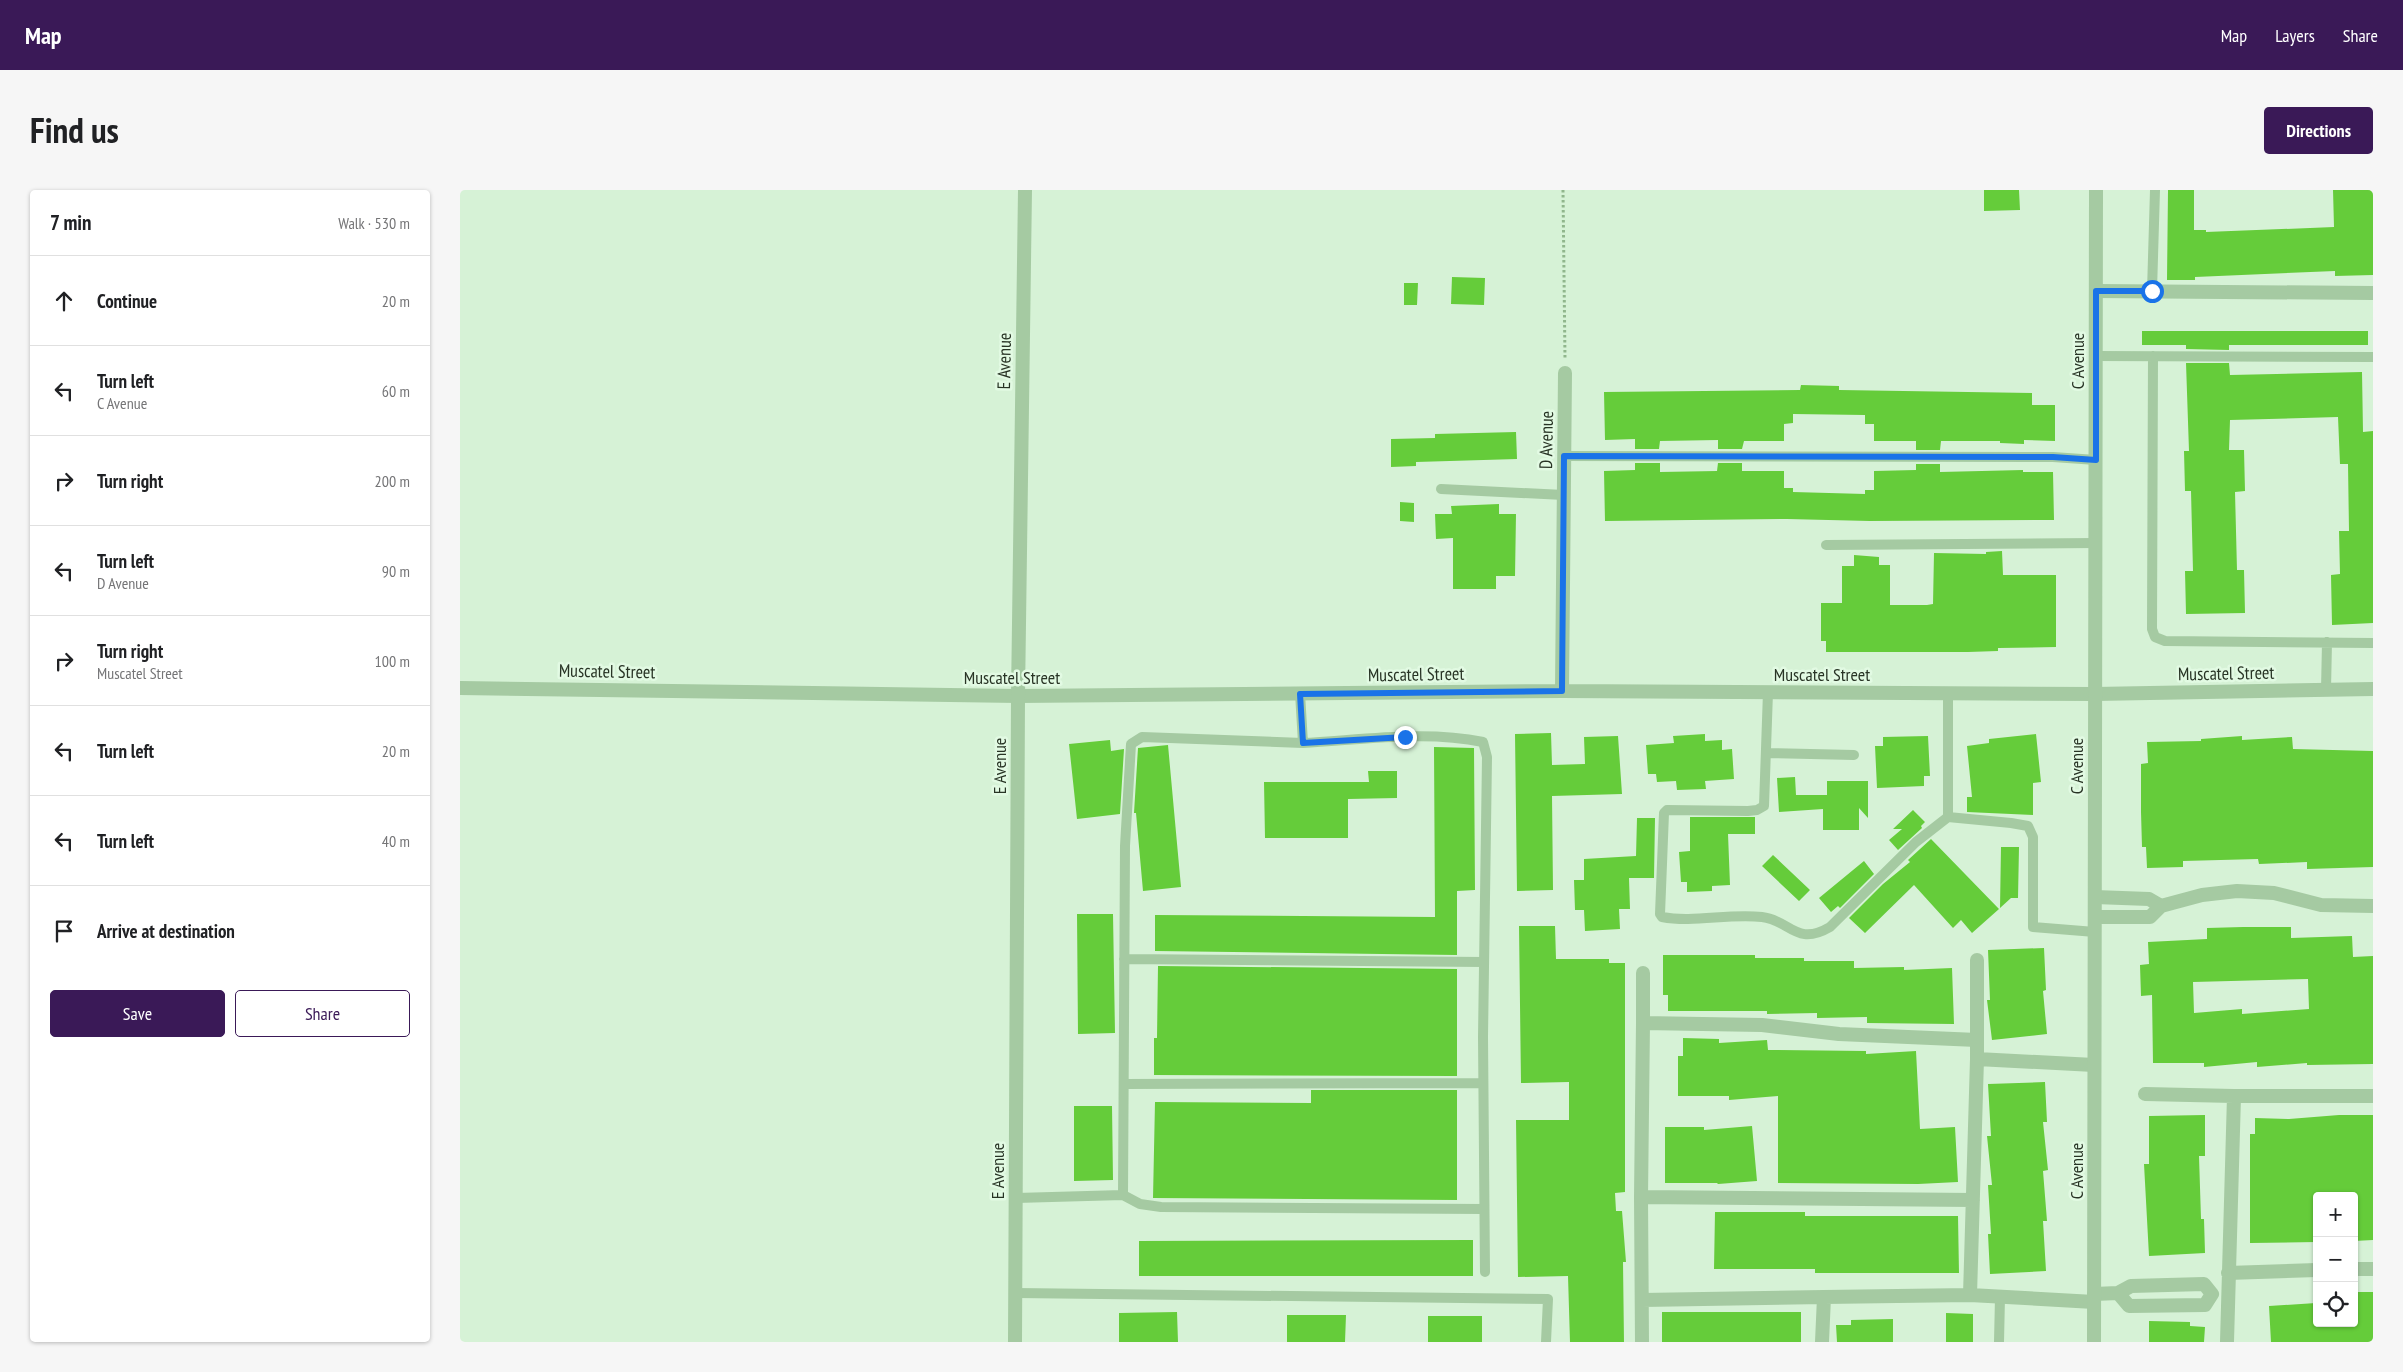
<!DOCTYPE html>
<meta charset="utf-8">
<style>
body{margin:0;font-family:"PT Sans Narrow",sans-serif;background:#f6f6f6;color:#202124}
.controls{position:absolute;right:15px;bottom:15px;display:grid;overflow:hidden;border-radius:5px;box-shadow:0 1px 4px #0004}
.controls button{width:45px;height:45px;display:grid;place-items:center;padding:0;border:0;border-bottom:1px solid #e0e0e0;background:#fff;color:#202124;font:25px sans-serif}
.stop{position:absolute;width:15px;height:15px;margin:-11px;border:4px solid #1a73e8;border-radius:50%;background:#fff}
.stop.end{background:#1a73e8;border-color:#fff;box-shadow:0 1px 5px #0008}
.list{margin:0;padding:0;list-style:none}
h2{display:flex;justify-content:space-between;align-items:center;height:65px;margin:0;padding:0 20px;font-size:21px}
h2 small{font-size:16px;font-weight:400;color:#757577}
.list li{display:grid;grid-template-columns:32px 1fr auto;gap:15px;align-items:center;box-sizing:border-box;height:90px;padding:0 20px;border-top:1px solid #e0e0e0}
.list b{display:block;font-size:19px;white-space:nowrap}
.list p{margin:0;font-size:16px;white-space:nowrap;color:#757577}
.list em{font-size:16px;font-style:normal;color:#757577}
.actions{display:flex;gap:10px;padding:15px 20px}
.actions a{flex:1;padding:11px 0;border:1px solid #3a1957;border-radius:5px;text-align:center;font-size:18px;color:#3a1957}
.actions .main{background:#3a1957;color:#fff}
.icon{flex:none;width:28px;height:28px;fill:none;stroke:currentColor;stroke-width:2;stroke-linecap:round;stroke-linejoin:round}
.map{position:relative;flex:none;width:1913px;height:1152px;overflow:hidden;border-radius:5px}
header{display:flex;align-items:center;gap:30px;box-sizing:border-box;height:70px;padding:0 25px;background:#3a1957;color:#fff}
header strong{font-size:24px}
nav{display:flex;gap:28px;margin-inline-start:auto;font-size:18px}
.intro{display:flex;align-items:center;justify-content:space-between;box-sizing:border-box;height:120px;padding:0 30px}
h1{margin:0;font-size:35px}
.button{padding:12px 22px;border-radius:5px;background:#3a1957;color:#fff;font-size:18px;font-weight:700}
main{display:flex;gap:30px;padding:0 30px}
aside{flex:1;background:#fff;border-radius:5px;box-shadow:0 1px 4px #0004}
.map>svg:first-child{display:block}
</style>
<header>
<strong>Map</strong>
<nav><a>Map</a><a>Layers</a><a>Share</a></nav>
</header>
<div class="intro"><h1>Find us</h1><a class="button">Directions</a></div>
<main>
<aside>
<h2>7 min<small>Walk · 530 m</small></h2>
<ul class="list">
<li><svg class="icon" aria-label="ahead" viewBox="0 0 24 24"><path d="M12 20V5M6 11l6-6 6 6"/></svg><div><b>Continue</b></div><em>20 m</em></li>
<li><svg class="icon" aria-label="left" viewBox="0 0 24 24"><path d="M17 20v-9H6M10 6l-5 5 5 5"/></svg><div><b>Turn left</b><p>C Avenue</p></div><em>60 m</em></li>
<li><svg class="icon" aria-label="right" viewBox="0 0 24 24"><path d="M7 20v-9h11M14 6l5 5-5 5"/></svg><div><b>Turn right</b></div><em>200 m</em></li>
<li><svg class="icon" aria-label="left" viewBox="0 0 24 24"><path d="M17 20v-9H6M10 6l-5 5 5 5"/></svg><div><b>Turn left</b><p>D Avenue</p></div><em>90 m</em></li>
<li><svg class="icon" aria-label="right" viewBox="0 0 24 24"><path d="M7 20v-9h11M14 6l5 5-5 5"/></svg><div><b>Turn right</b><p>Muscatel Street</p></div><em>100 m</em></li>
<li><svg class="icon" aria-label="left" viewBox="0 0 24 24"><path d="M17 20v-9H6M10 6l-5 5 5 5"/></svg><div><b>Turn left</b></div><em>20 m</em></li>
<li><svg class="icon" aria-label="left" viewBox="0 0 24 24"><path d="M17 20v-9H6M10 6l-5 5 5 5"/></svg><div><b>Turn left</b></div><em>40 m</em></li>
<li><svg class="icon" aria-label="arrive" viewBox="0 0 24 24"><path d="M6 21V4h12l-3 4 3 4H6"/></svg><div><b>Arrive at destination</b></div></li>
</ul>
<div class="actions"><a class="main">Save</a><a>Share</a></div>
</aside>
<div class="map">
<svg width="1913" height="1152" viewBox="0 0 1913 1152">
<rect width="100%" height="100%" fill="#d6f2d6"/>
<!-- building -->
<path fill="#65cc3a" fill-rule="evenodd" d="M 1524,0 L 1559,0 L 1560,20 L 1524,21 Z
M 1708,0 L 1734,0 L 1734,40 L 1746,40 L 1746,42 L 1874,37 L 1873,0 L 1913,0 L 1913,85 L 1875,86 L 1875,81 L 1735,87 L 1735,90 L 1707,90 Z
M 992,87 L 1025,88 L 1024,115 L 991,114 Z
M 944,93 L 958,93 L 957,115 L 944,115 Z
M 1682,141 L 1908,141 L 1908,155 L 1769,155 L 1769,160 L 1726,159 L 1726,155 L 1682,155 Z
M 1726,173 L 1769,173 L 1770,185 L 1902,182 L 1903,242 L 1913,241 L 1913,433 L 1872,435 L 1871,385 L 1880,384 L 1879,341 L 1889,341 L 1888,274 L 1880,274 L 1878,227 L 1770,230 L 1769,260 L 1784,260 L 1785,301 L 1775,302 L 1777,380 L 1784,380 L 1785,423 L 1726,424 L 1725,381 L 1733,381 L 1731,301 L 1725,301 L 1724,261 L 1729,261 Z
M 1341,195 L 1379,196 L 1379,200 L 1572,203 L 1572,215 L 1595,215 L 1595,251 L 1564,250 L 1564,254 L 1540,253 L 1540,251 L 1481,251 L 1480,260 L 1456,260 L 1456,251 L 1414,251 L 1414,234 L 1405,234 L 1405,225 L 1333,224 L 1333,233 L 1324,234 L 1324,251 L 1284,251 L 1282,259 L 1258,259 L 1258,250 L 1200,251 L 1199,259 L 1175,259 L 1175,249 L 1145,250 L 1144,202 L 1340,200 Z
M 1056,242 L 1057,269 L 956,272 L 956,276 L 931,277 L 931,249 L 975,248 L 975,244 Z
M 1175,273 L 1200,273 L 1200,282 L 1257,281 L 1258,273 L 1282,273 L 1282,281 L 1324,281 L 1324,298 L 1333,298 L 1333,302 L 1405,304 L 1405,300 L 1414,300 L 1414,281 L 1456,280 L 1456,274 L 1480,274 L 1480,282 L 1563,280 L 1563,282 L 1593,282 L 1594,330 L 1410,331 L 1327,329 L 1145,331 L 1144,281 L 1175,280 Z
M 940,312 L 954,313 L 954,332 L 940,331 Z
M 1039,314 L 1039,324 L 1056,324 L 1055,386 L 1036,386 L 1036,399 L 993,399 L 993,348 L 976,349 L 975,324 L 992,324 L 991,316 Z
M 1542,361 L 1543,385 L 1596,385 L 1596,457 L 1538,458 L 1538,461 L 1508,462 L 1366,462 L 1366,451 L 1361,451 L 1361,413 L 1382,413 L 1382,376 L 1394,376 L 1394,365 L 1419,367 L 1419,375 L 1430,375 L 1430,415 L 1467,415 L 1473,414 L 1474,363 L 1526,364 L 1526,362 Z
M 1091,543 L 1092,575 L 1125,574 L 1124,547 L 1158,546 L 1162,604 L 1092,606 L 1093,700 L 1057,701 L 1055,544 Z
M 1245,544 L 1245,551 L 1262,550 L 1262,560 L 1272,559 L 1274,589 L 1245,591 L 1246,599 L 1217,600 L 1216,591 L 1197,592 L 1196,584 L 1188,584 L 1186,555 L 1214,553 L 1213,546 Z
M 1576,544 L 1581,592 L 1573,593 L 1573,625 L 1507,622 L 1507,607 L 1512,607 L 1507,556 L 1529,553 L 1529,549 Z
M 1468,546 L 1470,586 L 1464,586 L 1464,596 L 1417,598 L 1415,556 L 1423,556 L 1423,547 Z
M 1782,546 L 1782,550 L 1832,547 L 1833,559 L 1913,561 L 1913,677 L 1847,679 L 1847,672 L 1799,674 L 1798,669 L 1723,671 L 1723,677 L 1687,678 L 1686,657 L 1682,657 L 1681,622 L 1681,574 L 1688,573 L 1687,552 L 1741,551 L 1741,549 Z
M 650,550 L 651,561 L 664,559 L 660,624 L 617,629 L 609,554 Z
M 708,555 L 721,697 L 683,701 L 676,623 L 674,623 L 678,558 Z
M 974,557 L 1014,558 L 1015,700 L 997,701 L 997,765 L 695,761 L 695,725 L 975,727 Z
M 908,581 L 937,581 L 937,608 L 888,609 L 888,648 L 805,648 L 804,592 L 909,592 Z
M 1335,587 L 1336,605 L 1367,605 L 1367,591 L 1408,591 L 1408,628 L 1399,618 L 1399,640 L 1363,640 L 1363,619 L 1319,622 L 1317,588 Z
M 1453,620 L 1465,632 L 1461,636 L 1462,638 L 1438,660 L 1429,650 L 1442,639 L 1433,639 Z
M 1230,627 L 1295,627 L 1295,644 L 1268,644 L 1270,695 L 1252,696 L 1252,701 L 1227,702 L 1227,692 L 1221,692 L 1219,662 L 1230,661 Z
M 1177,628 L 1195,628 L 1194,688 L 1169,688 L 1170,719 L 1159,719 L 1160,739 L 1125,741 L 1124,720 L 1115,720 L 1114,690 L 1124,690 L 1124,669 L 1176,666 Z
M 1471,649 L 1539,719 L 1512,743 L 1501,730 L 1493,738 L 1454,695 L 1405,743 L 1389,728 L 1423,694 L 1450,672 L 1448,670 Z
M 1541,657 L 1559,657 L 1558,708 L 1551,708 L 1540,718 Z
M 1313,665 L 1350,700 L 1339,711 L 1302,676 Z
M 1404,671 L 1414,684 L 1380,718 L 1378,716 L 1371,722 L 1359,708 Z
M 617,724 L 653,724 L 655,843 L 618,844 Z
M 1059,736 L 1095,736 L 1096,769 L 1149,769 L 1149,773 L 1165,773 L 1165,1002 L 1155,1003 L 1156,1021 L 1162,1021 L 1166,1072 L 1163,1072 L 1164,1152 L 1110,1152 L 1108,1086 L 1058,1087 L 1056,930 L 1109,930 L 1109,892 L 1061,893 Z
M 1783,737 L 1831,737 L 1831,748 L 1892,746 L 1893,767 L 1913,766 L 1913,874 L 1847,875 L 1847,873 L 1797,877 L 1797,872 L 1744,877 L 1744,873 L 1693,873 L 1692,805 L 1681,806 L 1680,775 L 1689,774 L 1688,752 L 1747,749 L 1747,738 ZM 1848,789 L 1849,819 L 1782,824 L 1782,819 L 1734,823 L 1733,792 Z
M 1584,758 L 1586,800 L 1583,801 L 1587,844 L 1532,850 L 1527,810 L 1530,810 L 1528,760 Z
M 1203,765 L 1295,765 L 1295,768 L 1344,768 L 1344,771 L 1394,771 L 1394,778 L 1444,777 L 1444,780 L 1492,778 L 1494,834 L 1407,833 L 1407,827 L 1357,828 L 1357,823 L 1307,824 L 1307,821 L 1208,821 L 1208,805 L 1203,805 Z
M 698,776 L 997,779 L 997,886 L 694,885 L 694,848 L 697,848 Z
M 1223,848 L 1259,849 L 1259,853 L 1307,850 L 1308,860 L 1406,861 L 1406,864 L 1456,861 L 1460,939 L 1495,937 L 1498,992 L 1458,994 L 1318,993 L 1318,906 L 1269,910 L 1269,906 L 1218,906 L 1218,866 L 1223,866 Z
M 1585,892 L 1587,932 L 1583,932 L 1588,980 L 1583,981 L 1587,1031 L 1583,1031 L 1586,1081 L 1530,1084 L 1528,1044 L 1531,1044 L 1528,995 L 1532,995 L 1527,946 L 1531,946 L 1528,894 Z
M 851,900 L 997,900 L 997,1010 L 693,1008 L 695,912 L 851,913 Z
M 614,916 L 652,916 L 653,990 L 614,991 Z
M 1745,925 L 1745,966 L 1739,966 L 1741,1029 L 1744,1029 L 1745,1063 L 1689,1066 L 1684,974 L 1689,974 L 1689,926 Z
M 1879,925 L 1913,925 L 1913,1050 L 1894,1051 L 1894,1006 L 1857,1006 L 1857,1052 L 1790,1053 L 1790,944 L 1795,944 L 1795,928 L 1829,929 Z
M 1292,936 L 1297,991 L 1258,994 L 1257,993 L 1205,993 L 1205,937 L 1244,937 L 1244,940 Z
M 1255,1022 L 1345,1022 L 1345,1026 L 1498,1026 L 1499,1083 L 1355,1083 L 1355,1079 L 1254,1079 Z
M 1013,1050 L 1013,1086 L 679,1086 L 679,1051 Z
M 1894,1102 L 1913,1102 L 1913,1152 L 1811,1152 L 1809,1116 L 1856,1113 L 1857,1133 L 1894,1133 Z
M 717,1122 L 718,1152 L 659,1152 L 659,1123 Z
M 1202,1122 L 1341,1122 L 1341,1152 L 1202,1152 Z
M 1486,1123 L 1513,1124 L 1513,1152 L 1486,1152 Z
M 827,1125 L 886,1125 L 885,1152 L 827,1152 Z
M 968,1126 L 1022,1126 L 1022,1152 L 968,1152 Z
M 1433,1129 L 1433,1152 L 1377,1152 L 1376,1135 L 1391,1135 L 1391,1130 Z
M 1689,1131 L 1730,1132 L 1730,1136 L 1745,1137 L 1744,1152 L 1689,1152 Z"/>
<g fill="none" stroke-linecap="round" stroke-linejoin="round">
<!-- path -->
<path stroke="#90b68c" stroke-width="3" stroke-dasharray="2.5 2.5" stroke-linecap="butt" d="M 1103,0 L 1105,169"/>
<!-- service -->
<path stroke="#a5caa2" stroke-width="10" d="M 1692,101 L 1695,0
M 1636,166 L 1913,167
M 1693,166 L 1692,439 L 1695,447 L 1705,451 L 1913,453
M 1104,266 L 1593,267 L 1636,270
M 981,299 L 1104,305
M 1366,355 L 1636,353
M 1866,500 L 1867,452
M 1308,502 L 1304,616 L 1297,620 L 1288,621 L 1207,620 L 1204,623 L 1200,724 L 1202,727 C 1234,733 1269,723 1302,727 C 1330,730 1336,757 1370,737 L 1456,652 L 1488,627 L 1488,503
M 840,503 L 843,553 C 901,550 965,540 1023,552 L 1027,567 L 1023,847 L 1025,1082
M 1307,563 L 1394,565
M 1488,627 L 1551,633 L 1568,636 L 1573,647 L 1573,737 L 1635,742
M 664,769 L 1024,772
M 664,894 L 1023,893
M 663,1005 L 665,656 L 671,554 L 682,547 L 843,553
M 556,1008 L 663,1005 L 680,1014 L 701,1017 L 1024,1019
M 555,1103 L 1088,1109 L 1086,1152
M 1539,1152 L 1540,1107"/>
<!-- minor -->
<path stroke="#a5caa2" stroke-width="14" d="M 1636,101 L 1913,103
M 0,498 L 558,506 L 1102,501 L 1635,504 L 1913,499
M 1102,501 L 1105,183
M 1635,707 L 1689,709 L 1701,716 L 1690,727 L 1635,727
M 1701,716 L 1742,705 L 1777,701 L 1814,703 L 1861,715 L 1913,716
M 1183,783 L 1183,833 L 1302,835 L 1379,844 L 1517,850
M 1517,869 L 1634,875
M 1685,904 L 1774,906
M 1181,1007 L 1513,1010
M 1894,1079 L 1913,1079
M 1768,1083 L 1857,1080
M 1634,1104 L 1658,1103 L 1671,1096 L 1744,1094 L 1752,1104 L 1745,1115 L 1669,1116 L 1658,1103
M 1510,1105 L 1517,869 L 1517,770
M 1364,1107 L 1510,1105 L 1634,1112
M 1182,1110 L 1364,1107 L 1362,1152
M 1182,1152 L 1181,1007 L 1183,833
M 1767,1152 L 1774,906 L 1913,906"/>
<!-- tertiary -->
<path stroke="#a5caa2" stroke-width="14" d="M 555,1152 L 558,506 L 565,0
M 1634,1152 L 1636,0"/>
</g>
<g fill="none" stroke-linecap="round" stroke-linejoin="round">
<!-- route -->
<path stroke="#1a73e8" stroke-width="6" d="M 945,547 L 843,553 L 840,504 L 1102,501 L 1104,266 L 1593,267 L 1636,270 L 1636,101 L 1692,101"/>
</g>
<g text-anchor="middle" dominant-baseline="central" stroke-width="5" stroke-linejoin="round" paint-order="stroke">
<!-- street labels -->
<g font-size="18" fill="#283425" stroke="#e2fae3">
<text transform="translate(544 171) rotate(-89)">E Avenue</text>
<text transform="translate(1617 171) rotate(-90)">C Avenue</text>
<text transform="translate(1086 250) rotate(-89)">D Avenue</text>
<text transform="translate(147 481) rotate(1)">Muscatel Street</text>
<text transform="translate(1766 483) rotate(-1)">Muscatel Street</text>
<text transform="translate(956 484) rotate(-1)">Muscatel Street</text>
<text x="1362" y="484">Muscatel Street</text>
<text x="552" y="487">Muscatel Street</text>
<text transform="translate(539 576) rotate(-90)">E Avenue</text>
<text transform="translate(1616 576) rotate(-90)">C Avenue</text>
<text transform="translate(537 981) rotate(-90)">E Avenue</text>
<text transform="translate(1616 981) rotate(-90)">C Avenue</text>
</g>
</g>
</svg>
<div class="controls">
<button>+</button>
<button>−</button>
<button><svg class="icon" aria-label="locate" viewBox="0 0 24 24"><circle cx="12" cy="12" r="6"/><path d="M12 2v4M12 18v4M2 12h4M18 12h4"/></svg></button>
</div>
<div class="stop" style="left:1692px;top:101px"></div>
<div class="stop end" style="left:945px;top:547px"></div>
</div>
</main>
